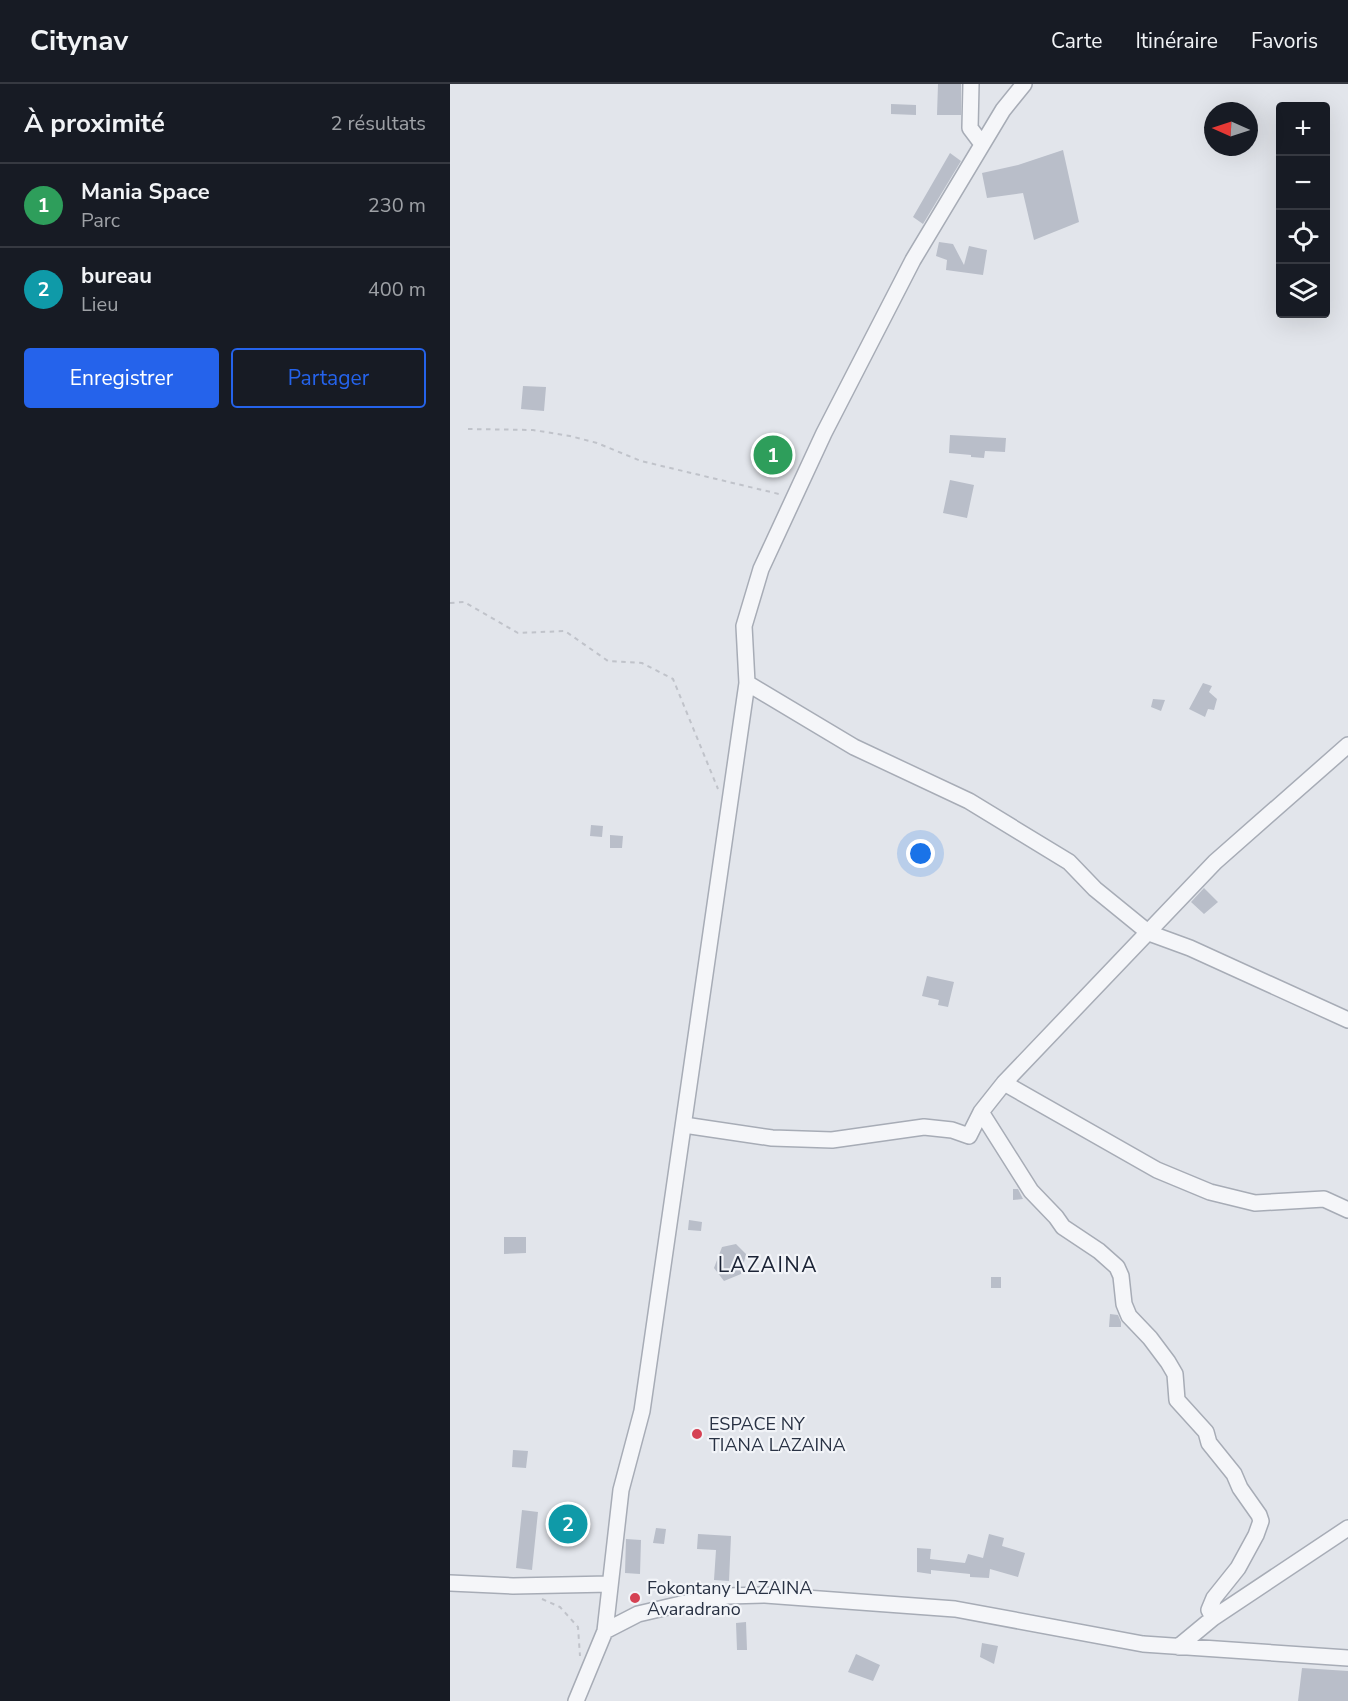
<!DOCTYPE html>
<html lang="fr">
<meta charset="utf-8">
<style>
body{margin:0;font-family:"Nunito Sans",sans-serif;background:#20242c;color:#f1f3f6}
.controls{position:absolute;right:18px;top:18px;display:grid;overflow:hidden;border-radius:6px;box-shadow:0 6px 24px #0002}
.controls button{width:54px;height:54px;display:grid;place-items:center;padding:0;border:0;border-bottom:2px solid #363941;background:#171b24;color:#f1f3f6;font:30px sans-serif}
.compass{position:absolute;left:754px;top:18px;width:54px;height:54px;border-radius:50%;background:#171b24;box-shadow:0 6px 24px #0002;rotate:273deg}
.you{position:absolute;left:471px;top:770px;width:21px;height:21px;margin:-15px;border:4px solid #fff;border-radius:50%;background:#1a73e8;box-shadow:0 0 0 9px #1a73e833}
.badge{display:grid;place-items:center;width:39px;height:39px;border-radius:50%;background:#2563eb;color:#fff;font-size:20px;font-weight:700}
.pin{position:absolute;translate:-50% -50%;border:3px solid #fff;box-shadow:0 2px 6px #0006}
.list{margin:0;padding:0;list-style:none}
h2{display:flex;justify-content:space-between;align-items:center;height:78px;margin:0;padding:0 24px;font-size:26px}
h2 small{font-size:20px;font-weight:400;color:#9ea1a6}
.list li{display:grid;grid-template-columns:39px 1fr auto;gap:18px;align-items:center;box-sizing:border-box;height:84px;padding:0 24px;border-top:2px solid #363941}
.list b{display:block;font-size:22px;white-space:nowrap}
.list p{margin:0;font-size:20px;white-space:nowrap;color:#9ea1a6}
.list em{font-size:20px;font-style:normal;color:#9ea1a6}
.actions{display:flex;gap:12px;padding:18px 24px}
.actions a{flex:1;padding:14px 0;border:2px solid #2563eb;border-radius:6px;text-align:center;font-size:21px;color:#2563eb}
.actions .main{background:#2563eb;color:#fff}
.icon{flex:none;width:33px;height:33px;fill:none;stroke:currentColor;stroke-width:2;stroke-linecap:round;stroke-linejoin:round}
.map{position:relative;flex:none;width:898px;height:1617px;overflow:hidden}
header{display:flex;align-items:center;gap:36px;box-sizing:border-box;height:84px;padding:0 30px;background:#171b24;border-bottom:2px solid #363941}
header strong{font-size:28px}
nav{display:flex;gap:33px;margin-inline-start:auto;font-size:21px}
main{display:flex}
aside{flex:1;background:#171b24}
.map>svg:first-child{display:block}
</style>
<header>
<strong>Citynav</strong>
<nav><a>Carte</a><a>Itinéraire</a><a>Favoris</a></nav>
</header>
<main>
<aside>
<h2>À proximité<small>2 résultats</small></h2>
<ul class="list">
<li><span class="badge" style="background:#2e9e5b">1</span><div><b>Mania Space</b><p>Parc</p></div><em>230 m</em></li>
<li><span class="badge" style="background:#0f9aa8">2</span><div><b>bureau</b><p>Lieu</p></div><em>400 m</em></li>
</ul>
<div class="actions"><a class="main">Enregistrer</a><a>Partager</a></div>
</aside>
<div class="map">
<svg width="898" height="1617" viewBox="0 0 898 1617">
<rect width="100%" height="100%" fill="#e2e5eb"/>
<!-- building -->
<path fill="#b9bec9" d="M 488,0 L 511,0 L 511,31 L 487,31 Z
M 441,20 L 466,21 L 466,31 L 441,30 Z
M 613,66 L 629,138 L 584,156 L 573,109 L 537,114 L 532,89 L 568,81 Z
M 500,69 L 511,77 L 473,140 L 463,133 Z
M 489,158 L 503,160 L 514,181 L 519,162 L 537,166 L 533,191 L 496,186 L 497,176 L 486,172 Z
M 73,302 L 96,303 L 94,327 L 71,325 Z
M 500,351 L 556,354 L 555,368 L 535,367 L 534,374 L 521,373 L 521,371 L 499,369 Z
M 500,396 L 524,401 L 517,434 L 493,429 Z
M 753,599 L 762,602 L 759,608 L 767,615 L 764,626 L 758,625 L 755,633 L 739,625 Z
M 703,615 L 715,616 L 711,627 L 701,623 Z
M 141,741 L 153,742 L 152,753 L 140,752 Z
M 160,751 L 173,752 L 172,764 L 160,764 Z
M 754,804 L 768,818 L 754,830 L 741,818 Z
M 477,892 L 504,898 L 498,923 L 488,921 L 489,916 L 472,912 Z
M 563,1105 L 568,1105 L 573,1115 L 563,1116 Z
M 239,1136 L 252,1138 L 251,1147 L 238,1146 Z
M 54,1153 L 76,1153 L 76,1169 L 54,1170 Z
M 286,1160 L 296,1170 L 291,1190 L 274,1197 L 264,1184 L 272,1163 Z
M 541,1193 L 551,1193 L 551,1204 L 541,1204 Z
M 660,1230 L 668,1231 L 671,1238 L 671,1243 L 659,1243 Z
M 63,1366 L 78,1367 L 76,1384 L 62,1383 Z
M 72,1426 L 88,1428 L 82,1486 L 66,1484 Z
M 206,1444 L 216,1445 L 214,1460 L 203,1459 Z
M 248,1450 L 281,1452 L 279,1497 L 264,1496 L 266,1466 L 247,1465 Z
M 539,1450 L 554,1454 L 552,1462 L 575,1469 L 568,1493 L 540,1485 L 539,1494 L 520,1493 L 520,1490 L 481,1486 L 481,1490 L 467,1488 L 467,1464 L 481,1465 L 480,1475 L 515,1479 L 518,1470 L 533,1474 Z
M 176,1455 L 191,1456 L 190,1490 L 175,1489 Z
M 296,1538 L 297,1566 L 287,1566 L 286,1539 Z
M 532,1559 L 548,1562 L 544,1580 L 530,1573 Z
M 406,1570 L 430,1581 L 423,1597 L 398,1588 Z
M 852,1584 L 898,1587 L 898,1617 L 848,1617 Z"/>
<g fill="none" stroke-linecap="round" stroke-linejoin="round">
<defs>
<path id="minor" d="M 521,0 L 520,44 L 532,60
M 297,599 L 404,663 L 519,717 L 619,778 L 645,805 L 699,849 L 740,864 L 898,936
M 554,999 L 707,1086 L 760,1108 L 805,1119 L 874,1115 L 898,1126
M 531,1028 L 581,1107 L 606,1133 L 613,1143 L 649,1167 L 667,1183 L 671,1192 L 674,1220 L 679,1232 L 700,1254 L 718,1278 L 725,1290 L 727,1316 L 756,1348 L 759,1359 L 784,1390 L 790,1404 L 809,1431 L 811,1437 L 806,1451 L 788,1484 L 764,1514 L 759,1526 L 763,1534
M 234,1041 L 322,1054 L 382,1056 L 474,1043 L 502,1046 L 519,1052 L 531,1028 L 554,999 L 765,778 L 898,661
M 0,1499 L 63,1502 L 160,1500
M 155,1547 L 188,1530 L 231,1520 L 277,1512 L 315,1511 L 505,1525 L 693,1560 L 898,1574
M 728,1563 L 763,1534 L 898,1444
M 126,1617 L 155,1547 L 171,1406 L 192,1327 L 297,599 L 294,542 L 311,485 L 374,349 L 463,176 L 553,26 L 574,0"/>
</defs>
<!-- minor casing -->
<use href="#minor" stroke="#a7acb6" stroke-width="18"/>
<!-- path -->
<path stroke="#c0c3ca" stroke-width="2" stroke-dasharray="4.5 4.5" stroke-linecap="butt" d="M 18,345 L 83,346 L 120,352 L 147,359 L 191,377 L 329,410
M 0,519 L 14,518 L 68,549 L 115,547 L 158,577 L 192,579 L 223,595 L 268,705
M 92,1515 L 110,1523 L 128,1543 L 130,1572"/>
<!-- minor -->
<use href="#minor" stroke="#f5f6f9" stroke-width="15"/>
</g>
<!-- markers -->
<g fill="#d54153" stroke="#f2f4f8" stroke-width="2">
<circle cx="247" cy="1350" r="6"/>
<circle cx="185" cy="1514" r="6"/>
</g>
<g text-anchor="middle" dominant-baseline="central" stroke-width="4.5" stroke-linejoin="round" paint-order="stroke">
<!-- poi labels -->
<g font-size="18" fill="#293244" stroke="#f2f4f8" text-anchor="start">
<text x="259" y="1340">ESPACE NY<tspan x="259" dy="21">TIANA LAZAINA</tspan></text>
<text x="197" y="1504">Fokontany LAZAINA<tspan x="197" dy="21">Avaradrano</tspan></text>
</g>
<!-- quarter labels -->
<g font-size="21" letter-spacing="1.5" fill="#1b2335" stroke="#f2f4f8">
<text x="318" y="1181">LAZAINA</text>
</g>
</g>
</svg>
<div class="controls">
<button>+</button>
<button>−</button>
<button><svg class="icon" aria-label="locate" viewBox="0 0 24 24"><circle cx="12" cy="12" r="6"/><path d="M12 2v4M12 18v4M2 12h4M18 12h4"/></svg></button>
<button><svg class="icon" aria-label="layers" viewBox="0 0 24 24"><path d="M12 4l9 5-9 5-9-5zM3 14l9 5 9-5"/></svg></button>
</div>
<svg class="compass" viewBox="-18 -18 36 36"><path d="M0-13l5 13h-10z" fill="#e53935"/><path d="M0 13l5-13h-10z" fill="#9ea1a6"/></svg>
<div class="you"></div>
<div class="pin badge" style="left:323px;top:371px;background:#2e9e5b">1</div>
<div class="pin badge" style="left:118px;top:1440px;background:#0f9aa8">2</div>
</div>
</main>
